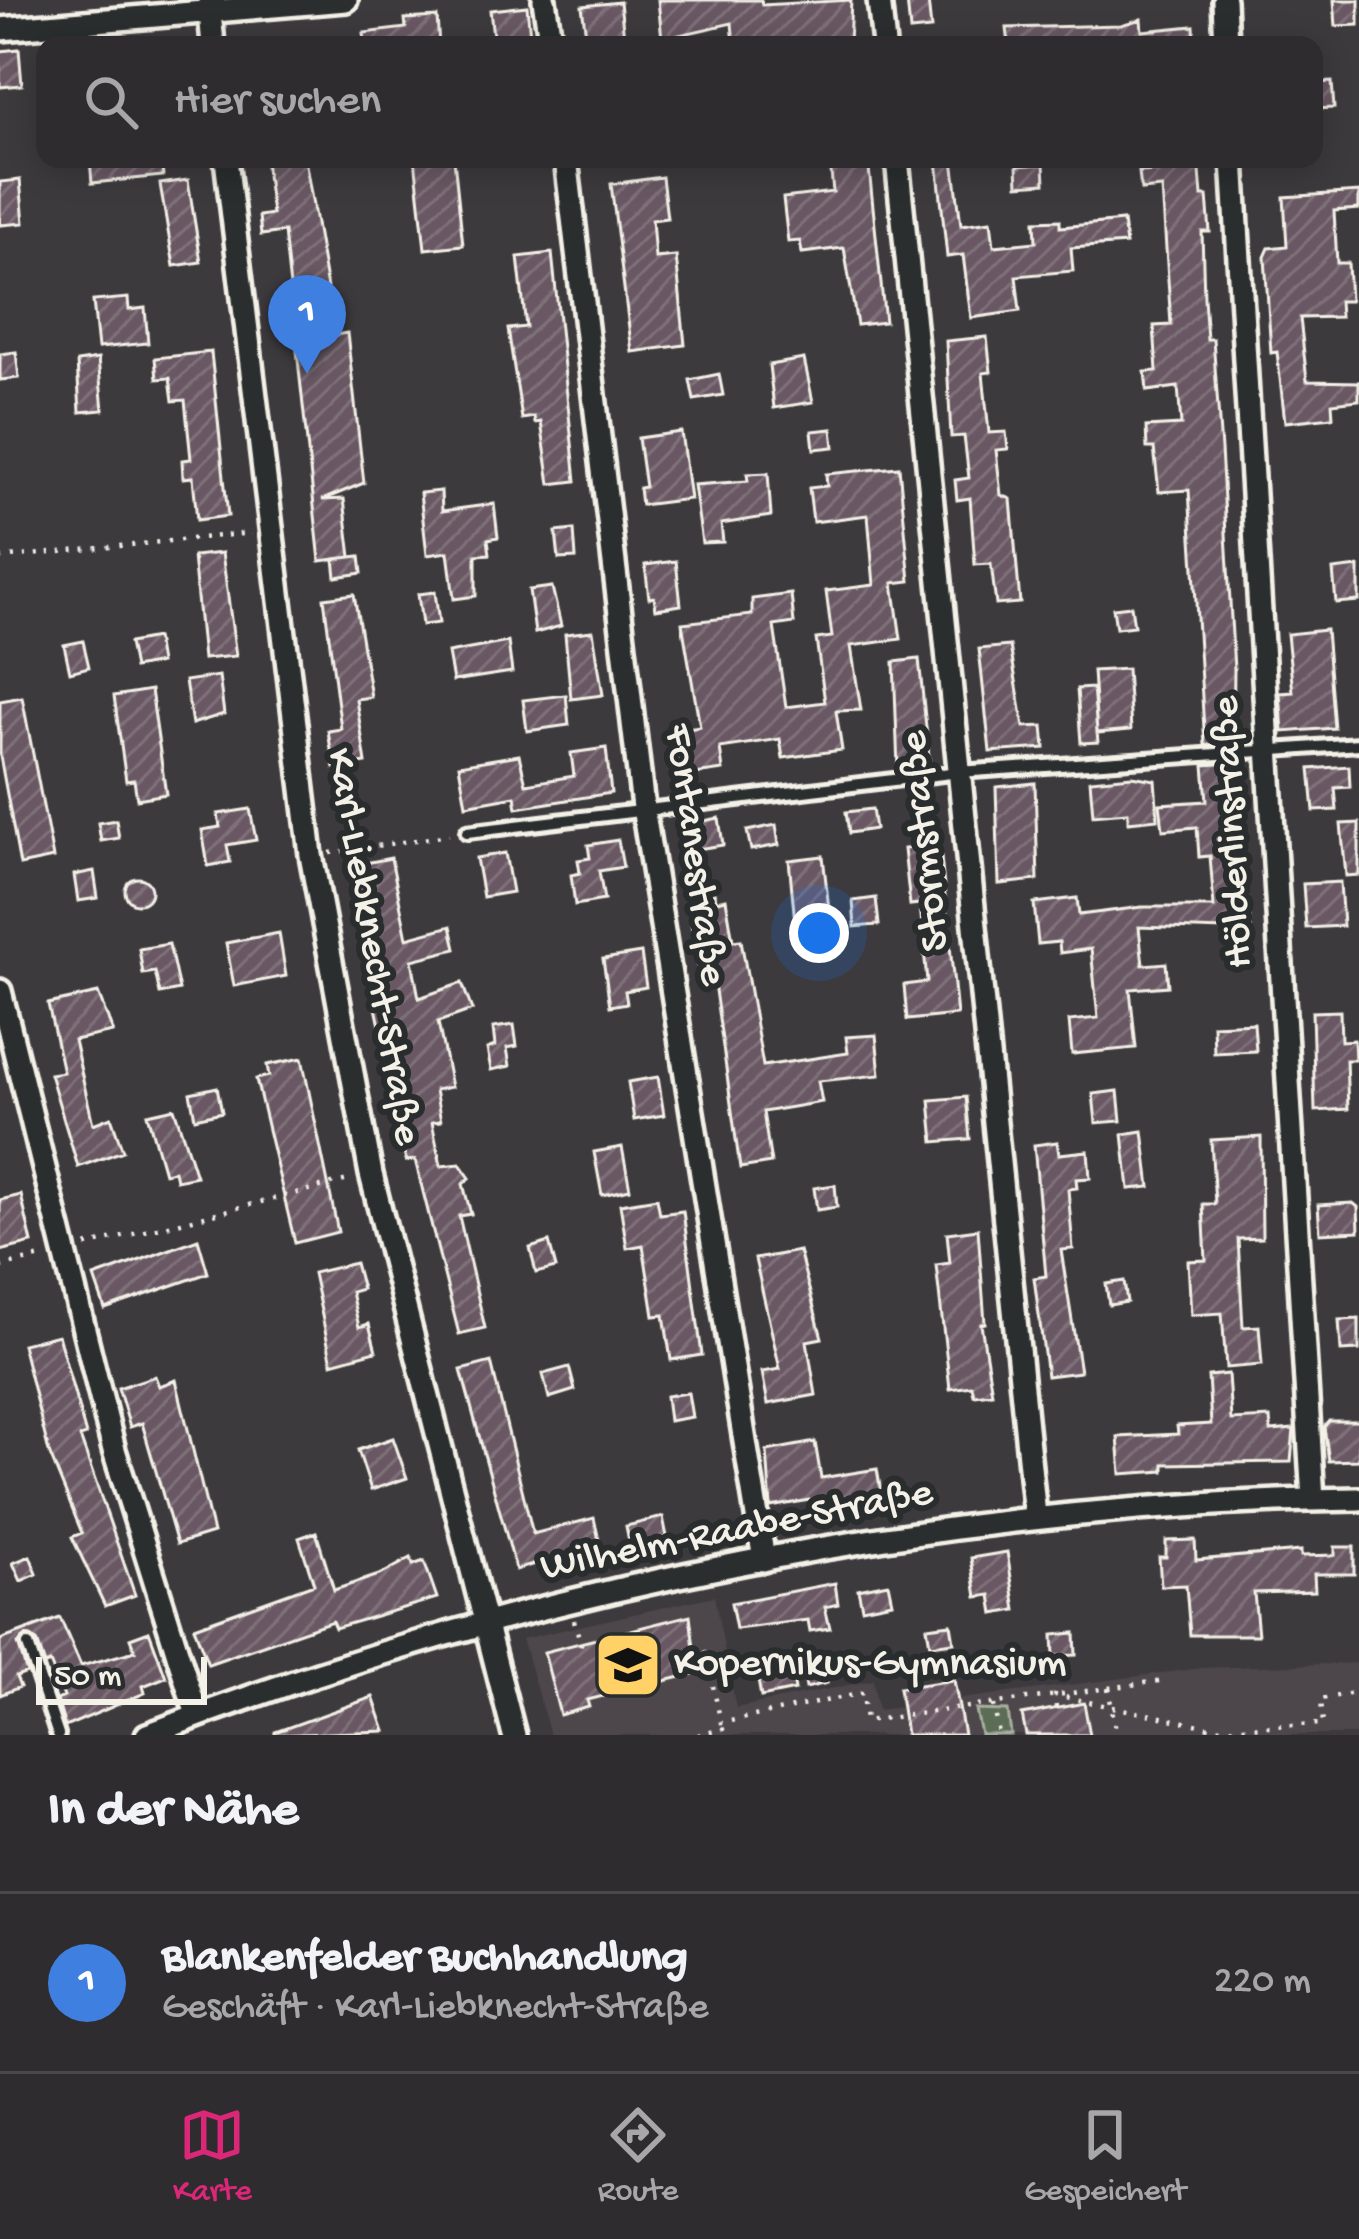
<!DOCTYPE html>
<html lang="de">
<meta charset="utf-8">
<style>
body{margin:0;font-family:"Gochi Hand",sans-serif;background:#363436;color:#f1f3f6}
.scale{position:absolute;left:36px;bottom:30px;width:171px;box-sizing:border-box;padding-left:12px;border:6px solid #f4f1e8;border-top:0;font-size:33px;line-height:42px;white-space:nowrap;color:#f4f1e8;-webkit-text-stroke:9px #2a2d2e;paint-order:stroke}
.you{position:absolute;left:819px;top:933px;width:42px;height:42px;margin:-30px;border:9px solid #fff;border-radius:50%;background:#1a73e8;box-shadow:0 0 0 18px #1a73e833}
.badge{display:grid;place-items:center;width:78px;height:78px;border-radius:50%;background:#db2777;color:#fff;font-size:39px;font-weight:700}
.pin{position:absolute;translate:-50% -99px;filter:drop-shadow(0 3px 6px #0008)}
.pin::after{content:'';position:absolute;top:63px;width:42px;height:36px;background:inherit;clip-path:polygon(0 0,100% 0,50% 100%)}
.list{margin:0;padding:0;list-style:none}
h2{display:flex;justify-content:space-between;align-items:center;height:156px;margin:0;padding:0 48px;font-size:51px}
h2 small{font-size:39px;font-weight:400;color:#a7a7aa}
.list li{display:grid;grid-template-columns:78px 1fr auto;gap:36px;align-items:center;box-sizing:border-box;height:180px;padding:0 48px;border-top:3px solid #49484a}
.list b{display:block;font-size:45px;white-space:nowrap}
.list p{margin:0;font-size:39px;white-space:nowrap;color:#a7a7aa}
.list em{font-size:39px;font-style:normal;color:#a7a7aa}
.icon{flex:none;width:66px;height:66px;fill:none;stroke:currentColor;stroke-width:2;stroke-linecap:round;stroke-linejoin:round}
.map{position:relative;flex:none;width:1359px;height:1735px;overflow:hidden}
.search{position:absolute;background:#2e2c2e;box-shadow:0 6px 30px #0003;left:36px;right:36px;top:36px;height:132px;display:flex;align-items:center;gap:30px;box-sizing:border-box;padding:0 42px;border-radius:24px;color:#a7a7aa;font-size:45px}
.sheet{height:336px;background:#2e2c2e}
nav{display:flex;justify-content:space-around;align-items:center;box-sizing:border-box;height:168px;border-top:3px solid #49484a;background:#2e2c2e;font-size:33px;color:#a7a7aa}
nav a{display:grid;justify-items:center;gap:6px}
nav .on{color:#db2777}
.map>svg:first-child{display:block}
</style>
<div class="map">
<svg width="1359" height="1735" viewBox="0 0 1359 1735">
<defs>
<pattern id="building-hatch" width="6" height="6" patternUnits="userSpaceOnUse" patternTransform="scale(3)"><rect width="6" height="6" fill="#695964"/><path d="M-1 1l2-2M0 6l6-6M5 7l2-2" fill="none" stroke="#7f717a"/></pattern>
</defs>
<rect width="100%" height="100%" fill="#3d3a3e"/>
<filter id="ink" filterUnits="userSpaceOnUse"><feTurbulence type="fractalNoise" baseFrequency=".00833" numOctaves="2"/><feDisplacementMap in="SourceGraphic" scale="24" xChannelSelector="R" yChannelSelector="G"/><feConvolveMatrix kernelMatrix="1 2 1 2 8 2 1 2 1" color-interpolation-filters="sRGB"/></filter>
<g filter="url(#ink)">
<!-- built -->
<path fill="#4d464c" d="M 714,1596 L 736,1708 L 873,1680 L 878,1710 L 1201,1668 L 1359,1663 L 1359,1735 L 550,1735 L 522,1639 Z"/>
<!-- green -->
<path fill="#5c6d57" stroke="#a8afa0" stroke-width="3" d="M 976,1710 L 1008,1711 L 1011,1735 L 981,1735 Z"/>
<!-- building -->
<path fill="url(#building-hatch)" stroke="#f4f1e8" stroke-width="3" d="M 658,0 L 761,0 L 762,5 L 851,0 L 849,45 L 734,45 L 732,23 L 662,39 Z
M 907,0 L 928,0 L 931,29 L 910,31 Z
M 1334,0 L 1359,0 L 1359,25 L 1336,26 Z
M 620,2 L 624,38 L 587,43 L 582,6 Z
M 527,6 L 531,45 L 494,45 L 490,10 Z
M 437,17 L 439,45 L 365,45 L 364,33 L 406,28 L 405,19 Z
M 1141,19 L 1142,31 L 1194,26 L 1195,45 L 1009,45 L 1007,28 L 1121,25 Z
M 19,49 L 22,85 L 0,87 L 0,51 Z
M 1332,82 L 1334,108 L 1314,109 L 1314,83 Z
M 90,159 L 161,159 L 163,176 L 92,183 Z
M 265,159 L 305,159 L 335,335 L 347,333 L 364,483 L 322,500 L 344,499 L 351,557 L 320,561 L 284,232 L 261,235 L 259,216 L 272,214 Z
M 415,159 L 454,159 L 463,245 L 425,249 Z
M 868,159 L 885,322 L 857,325 L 844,248 L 802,253 L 800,241 L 788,242 L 783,198 L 833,192 L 830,162 Z
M 953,159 L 961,225 L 991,221 L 994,246 L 1036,242 L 1035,221 L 1060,220 L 1060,227 L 1123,221 L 1126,244 L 1071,248 L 1073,271 L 1016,276 L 1020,311 L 971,318 L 963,255 L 947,257 L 937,160 Z
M 1156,159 L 1199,159 L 1202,196 L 1207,196 L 1210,232 L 1202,232 L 1204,298 L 1207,339 L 1213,339 L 1221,449 L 1234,669 L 1233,743 L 1205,745 L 1189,490 L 1159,492 L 1154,448 L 1147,448 L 1146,427 L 1181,425 L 1178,387 L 1147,391 L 1145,372 L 1157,371 L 1154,326 L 1171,325 L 1162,188 L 1141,190 L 1139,172 L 1156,171 Z
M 1044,164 L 1045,183 L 1018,185 L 1017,166 Z
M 662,177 L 667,218 L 652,220 L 655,258 L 676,256 L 685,345 L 632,352 L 611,184 Z
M 20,180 L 24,223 L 0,225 L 0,182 Z
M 188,180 L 201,262 L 174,266 L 160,184 Z
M 1359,192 L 1359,209 L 1334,211 L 1337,263 L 1348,263 L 1350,301 L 1339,301 L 1340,317 L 1300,318 L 1307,381 L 1359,382 L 1359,400 L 1332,403 L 1333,417 L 1285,422 L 1277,352 L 1271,353 L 1265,257 L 1269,248 L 1287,246 L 1284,197 Z
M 552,253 L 576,481 L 550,484 L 541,422 L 535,423 L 534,417 L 522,419 L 508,329 L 526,327 L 518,257 Z
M 128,298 L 129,310 L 145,308 L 148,343 L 98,348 L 93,301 Z
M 987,337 L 991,372 L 983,373 L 989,433 L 1006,432 L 1008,449 L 996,450 L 1001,495 L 1011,499 L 1020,603 L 996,605 L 991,564 L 975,565 L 970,498 L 957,500 L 955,480 L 969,478 L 964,436 L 951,437 L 946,341 Z
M 16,352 L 19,378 L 0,380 L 0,354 Z
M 211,352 L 228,516 L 197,520 L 193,477 L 183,478 L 182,460 L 191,459 L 185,400 L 173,401 L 170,378 L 157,379 L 155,358 Z
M 98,359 L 103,410 L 80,412 L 77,362 Z
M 804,359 L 813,402 L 774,408 L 769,365 Z
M 719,374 L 723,395 L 694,400 L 690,380 Z
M 832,429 L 834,447 L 814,449 L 812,431 Z
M 681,432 L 690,499 L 641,505 L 639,488 L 645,487 L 638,438 Z
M 899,467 L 910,581 L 893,583 L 901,639 L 851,646 L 861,710 L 836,711 L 842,750 L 783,758 L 780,739 L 720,748 L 723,770 L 681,776 L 674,731 L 700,727 L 682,623 L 752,615 L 752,599 L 791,594 L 794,623 L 774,626 L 786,707 L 825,702 L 816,639 L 832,637 L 826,591 L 874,585 L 868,515 L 813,522 L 809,488 L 827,486 L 826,474 Z
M 768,473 L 771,516 L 721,524 L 723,542 L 702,543 L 694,485 L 748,481 L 747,474 Z
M 441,491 L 442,511 L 494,504 L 498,537 L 488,539 L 490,554 L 476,555 L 476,596 L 454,599 L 448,552 L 427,555 L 420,493 Z
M 574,530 L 576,558 L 559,559 L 556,532 Z
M 222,553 L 236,656 L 203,659 L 193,556 Z
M 360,556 L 362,573 L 336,577 L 334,559 Z
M 676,561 L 681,605 L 656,609 L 654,597 L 649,598 L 645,565 Z
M 1359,567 L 1359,601 L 1336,603 L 1333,570 Z
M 552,587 L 561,626 L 535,633 L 529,590 Z
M 435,592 L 439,623 L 422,625 L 418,594 Z
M 354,594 L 371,697 L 356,699 L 366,763 L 334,768 L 328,731 L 341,729 L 324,598 Z
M 1131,606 L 1134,626 L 1116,628 L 1113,608 Z
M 1326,630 L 1334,728 L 1283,732 L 1280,693 L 1293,692 L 1287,634 Z
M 593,631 L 603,695 L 571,699 L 565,634 Z
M 156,638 L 160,663 L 134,668 L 129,643 Z
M 83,641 L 89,667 L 70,672 L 64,645 Z
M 508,642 L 512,672 L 453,681 L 448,653 Z
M 1010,646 L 1024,727 L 1043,726 L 1045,748 L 990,752 L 979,649 Z
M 919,659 L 930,766 L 898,769 L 894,662 Z
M 1127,669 L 1131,730 L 1097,733 L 1093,671 Z
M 219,676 L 224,714 L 192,724 L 185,681 Z
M 1093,688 L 1098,742 L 1081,743 L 1077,689 Z
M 151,690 L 166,794 L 137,799 L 134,780 L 126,781 L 114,696 Z
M 566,695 L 569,725 L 527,731 L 523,700 Z
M 22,697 L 53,858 L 20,865 L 0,756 L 0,701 Z
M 606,748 L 611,793 L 517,808 L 515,796 L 466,805 L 459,765 L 519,755 L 526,784 L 574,776 L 571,753 Z
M 1234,763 L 1251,931 L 1139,927 L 1143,965 L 1166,963 L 1168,986 L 1130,989 L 1136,1048 L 1072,1054 L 1069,1021 L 1098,1018 L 1091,949 L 1060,953 L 1059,942 L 1038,944 L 1034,903 L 1077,898 L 1079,915 L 1142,907 L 1214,907 L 1210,856 L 1199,857 L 1197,827 L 1163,830 L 1160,804 L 1207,801 L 1204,765 Z
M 1349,766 L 1350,787 L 1335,788 L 1337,810 L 1314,811 L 1310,769 Z
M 1132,776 L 1155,780 L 1158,819 L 1128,822 L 1128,812 L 1093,815 L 1090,780 Z
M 1035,783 L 1038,880 L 999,884 L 996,787 Z
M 250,809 L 256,840 L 227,845 L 230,862 L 208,866 L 202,830 L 220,827 L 218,814 Z
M 872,809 L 875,829 L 849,833 L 846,812 Z
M 719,818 L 723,845 L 697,849 L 693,823 Z
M 116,820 L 119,838 L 101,841 L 98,823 Z
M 1359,823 L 1359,875 L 1346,876 L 1341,824 Z
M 776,825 L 779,845 L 751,850 L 747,831 Z
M 618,840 L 623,867 L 599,871 L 604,900 L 575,905 L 571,875 L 580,873 L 578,860 L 590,858 L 588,845 Z
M 922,847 L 923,859 L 941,857 L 957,1015 L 907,1020 L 904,985 L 927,982 L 920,904 L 910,905 L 904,849 Z
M 505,853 L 512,892 L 483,897 L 476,858 Z
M 823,856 L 830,918 L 795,922 L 789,860 Z
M 391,858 L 407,938 L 451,926 L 456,949 L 412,960 L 419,998 L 462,983 L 472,1010 L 438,1022 L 451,1087 L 435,1090 L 441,1121 L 432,1122 L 441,1166 L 460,1164 L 470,1178 L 463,1184 L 471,1214 L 459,1216 L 485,1328 L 459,1334 L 415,1160 L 406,1161 L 399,1130 L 407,1129 L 389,1039 L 383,1040 L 374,998 L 381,996 L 365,914 L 359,915 L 350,866 Z
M 94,871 L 98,898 L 78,901 L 74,875 Z
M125 891a13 13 0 1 1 26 0a13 13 0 1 1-26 0Z
M 1340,882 L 1343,926 L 1306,928 L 1303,884 Z
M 715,893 L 716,901 L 726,899 L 733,941 L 741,940 L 763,1066 L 848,1053 L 846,1037 L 876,1035 L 880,1075 L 818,1081 L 822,1102 L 763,1112 L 771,1163 L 740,1168 L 714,983 L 701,985 L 687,898 Z
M 876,898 L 879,925 L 855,927 L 853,901 Z
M 279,933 L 286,976 L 234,986 L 226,943 Z
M 169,944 L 179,990 L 160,994 L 155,972 L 143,974 L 139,949 Z
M 641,953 L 646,987 L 625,991 L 627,1003 L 610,1006 L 603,959 Z
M 98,993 L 113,1032 L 74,1040 L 93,1124 L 111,1117 L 123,1151 L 78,1167 L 50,1074 L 63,1072 L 48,1004 Z
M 1340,1011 L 1341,1041 L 1354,1040 L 1355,1060 L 1346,1060 L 1348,1109 L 1315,1111 L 1312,1012 Z
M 1254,1023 L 1256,1051 L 1214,1053 L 1213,1025 Z
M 514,1025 L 517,1046 L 507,1048 L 510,1066 L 491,1070 L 487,1049 L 495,1046 L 493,1028 Z
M 302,1058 L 338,1232 L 295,1243 L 256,1079 L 269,1076 L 267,1065 Z
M 658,1077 L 664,1115 L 634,1120 L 628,1082 Z
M 217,1087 L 222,1112 L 195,1118 L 190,1093 Z
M 1118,1091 L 1121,1121 L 1096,1123 L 1093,1094 Z
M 966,1097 L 970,1139 L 934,1142 L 930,1100 Z
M 174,1108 L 196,1176 L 176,1180 L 174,1171 L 164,1173 L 147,1114 Z
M 1143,1131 L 1150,1187 L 1129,1189 L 1123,1134 Z
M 1261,1137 L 1262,1238 L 1238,1239 L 1243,1327 L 1259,1326 L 1262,1365 L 1226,1368 L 1222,1313 L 1191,1315 L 1188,1261 L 1206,1260 L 1203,1204 L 1215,1204 L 1211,1140 Z
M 1057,1142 L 1059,1154 L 1088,1151 L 1090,1178 L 1076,1179 L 1077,1188 L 1068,1189 L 1073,1249 L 1061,1250 L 1080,1372 L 1047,1376 L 1034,1278 L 1046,1276 L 1034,1145 Z
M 622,1147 L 630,1189 L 602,1195 L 594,1152 Z
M 835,1185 L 837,1207 L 817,1210 L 814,1188 Z
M 21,1195 L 32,1243 L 0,1251 L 0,1200 Z
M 657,1198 L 660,1214 L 683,1211 L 702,1355 L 671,1360 L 664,1315 L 654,1316 L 643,1245 L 627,1248 L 620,1204 Z
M 1353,1203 L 1358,1207 L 1359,1231 L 1320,1233 L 1318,1205 Z
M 978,1229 L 985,1323 L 981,1324 L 992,1393 L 974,1395 L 972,1386 L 950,1389 L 936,1265 L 950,1263 L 947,1233 Z
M 198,1239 L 208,1273 L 105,1309 L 94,1277 Z
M 549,1242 L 556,1268 L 536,1273 L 530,1248 Z
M 799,1251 L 822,1338 L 807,1341 L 816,1395 L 768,1404 L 762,1372 L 780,1369 L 755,1259 Z
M 355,1263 L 362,1289 L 351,1292 L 359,1327 L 369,1324 L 376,1351 L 332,1363 L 313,1273 Z
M 1124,1281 L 1127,1302 L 1109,1305 L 1106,1284 Z
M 1359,1319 L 1359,1350 L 1341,1351 L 1339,1320 Z
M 58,1335 L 86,1435 L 80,1437 L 135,1595 L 105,1606 L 72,1537 L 82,1533 L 49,1452 L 22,1344 Z
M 491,1362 L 533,1534 L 594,1518 L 600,1545 L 516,1570 L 461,1370 Z
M 569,1367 L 575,1390 L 549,1398 L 543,1374 Z
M 1228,1374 L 1231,1420 L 1270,1418 L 1271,1431 L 1294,1429 L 1291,1462 L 1164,1464 L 1164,1471 L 1121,1474 L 1118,1437 L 1178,1434 L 1177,1426 L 1211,1424 L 1208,1376 Z
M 155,1376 L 159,1386 L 176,1380 L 213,1533 L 177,1544 L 142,1423 L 130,1427 L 118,1388 Z
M 688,1393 L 692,1417 L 669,1421 L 666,1396 Z
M 1329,1421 L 1359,1421 L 1359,1460 L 1329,1461 L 1324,1427 Z
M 393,1438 L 407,1478 L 371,1490 L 358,1450 Z
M 815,1442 L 821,1478 L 877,1469 L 882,1498 L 833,1505 L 831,1496 L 771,1507 L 767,1451 Z
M 663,1517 L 667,1537 L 630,1546 L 626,1526 Z
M 316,1532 L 334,1590 L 382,1574 L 411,1558 L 413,1565 L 424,1561 L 437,1598 L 335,1628 L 332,1621 L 208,1664 L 194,1627 L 314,1584 L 299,1538 Z
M 1195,1540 L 1196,1560 L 1301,1551 L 1301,1556 L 1335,1555 L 1335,1547 L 1354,1547 L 1354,1574 L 1314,1574 L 1315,1591 L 1254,1593 L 1258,1635 L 1190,1635 L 1186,1585 L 1161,1586 L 1159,1557 L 1166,1557 L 1166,1541 Z
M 1007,1552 L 1016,1610 L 994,1614 L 991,1595 L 977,1597 L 971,1558 Z
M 30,1556 L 37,1574 L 21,1581 L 13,1563 Z
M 835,1583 L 838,1604 L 825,1607 L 830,1628 L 810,1631 L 808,1620 L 736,1629 L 731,1603 Z
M 888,1583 L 892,1602 L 862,1608 L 858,1589 Z
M 690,1615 L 697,1673 L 587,1700 L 589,1707 L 560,1715 L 544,1652 Z
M 60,1618 L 81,1666 L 135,1651 L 130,1638 L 149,1631 L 166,1677 L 143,1686 L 145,1693 L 65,1727 L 57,1700 L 64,1697 L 50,1663 L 45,1665 L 37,1641 L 26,1636 L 18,1644 L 27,1673 L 16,1677 L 20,1687 L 0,1695 L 0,1640 Z
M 951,1624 L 954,1642 L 930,1645 L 927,1627 Z
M 1075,1633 L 1076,1655 L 1054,1656 L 1053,1635 Z
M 824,1665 L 827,1683 L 806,1688 L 803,1670 Z
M 792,1673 L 795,1690 L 761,1697 L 758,1680 Z
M 954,1680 L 964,1735 L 906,1735 L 899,1688 Z
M 373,1697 L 385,1731 L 275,1735 L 275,1732 Z
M 1084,1703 L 1090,1735 L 1026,1735 L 1022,1715 Z"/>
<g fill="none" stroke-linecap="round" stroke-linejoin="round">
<defs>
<path id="service" d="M 467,832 L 959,772 L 1359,744
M 28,1645 L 58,1735"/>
<path id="minor" d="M 544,0 L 551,45
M 879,0 L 884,45
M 1224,0 L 1226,45
M 209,1 L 213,45
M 0,29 L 346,0
M 226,159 L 311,855 L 371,1174 L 514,1735
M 566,159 L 643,807 L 764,1560
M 897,159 L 1035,1516
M 1233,159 L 1313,1500
M 0,991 L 114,1450 L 197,1715
M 147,1735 C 531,1586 947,1504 1359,1499"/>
</defs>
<!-- service casing -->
<use href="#service" stroke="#f4f1e8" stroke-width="20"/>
<!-- minor casing -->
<use href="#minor" stroke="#f4f1e8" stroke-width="30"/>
<!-- path -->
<path stroke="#f4f1e8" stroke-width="4.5" stroke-dasharray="3 9" stroke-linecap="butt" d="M 0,558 L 251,533
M 330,853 L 449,835
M 86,1246 L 348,1180
M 0,1267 L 45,1256
M 574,1620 L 582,1648
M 692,1656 L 706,1653 L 721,1723 L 863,1693 L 866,1721 L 1167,1680
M 1108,1688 L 1117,1735
M 994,1705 L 999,1735
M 1056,1708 L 1055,1695 L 1214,1728 L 1323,1724 L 1321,1699 L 1359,1692
M 698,1735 L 723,1729 L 722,1724"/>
<!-- service -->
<use href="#service" stroke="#2a2d2e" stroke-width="10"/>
<!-- minor -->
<use href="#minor" stroke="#2a2d2e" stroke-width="21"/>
</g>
</g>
<!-- icons -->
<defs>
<symbol id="school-square" viewBox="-11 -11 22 22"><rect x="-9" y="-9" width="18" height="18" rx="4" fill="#ffd166" stroke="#2a2d2e"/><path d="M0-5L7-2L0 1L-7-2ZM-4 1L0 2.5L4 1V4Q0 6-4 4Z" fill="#111"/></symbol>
</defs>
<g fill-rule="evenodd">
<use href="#school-square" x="590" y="1627" width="76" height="76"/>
</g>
<g text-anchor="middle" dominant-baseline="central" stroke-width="12" stroke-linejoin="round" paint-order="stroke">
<!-- street labels -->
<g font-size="42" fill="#f4f1e8" stroke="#2a2d2e">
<text transform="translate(1235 832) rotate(-93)">Hölderlinstraße</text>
<text transform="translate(927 841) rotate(-96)">Stormstraße</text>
<text transform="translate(693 855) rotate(82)">Fontanestraße</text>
<text transform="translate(371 947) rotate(80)">Karl-Liebknecht-Straße</text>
<text transform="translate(737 1532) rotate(-11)">Wilhelm-Raabe-Straße</text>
</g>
<!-- poi labels -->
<g font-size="42" fill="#f4f1e8" stroke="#2a2d2e" text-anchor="start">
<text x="674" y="1665">Kopernikus-Gymnasium</text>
</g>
</g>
</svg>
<div class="scale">50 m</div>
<div class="you"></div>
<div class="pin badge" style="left:307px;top:374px;background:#3f7fe0">1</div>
<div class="search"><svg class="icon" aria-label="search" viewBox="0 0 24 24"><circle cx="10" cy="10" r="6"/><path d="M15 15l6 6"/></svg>Hier suchen</div>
</div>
<section class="sheet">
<h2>In der Nähe<small></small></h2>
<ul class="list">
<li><span class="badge" style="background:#3f7fe0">1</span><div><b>Blankenfelder Buchhandlung</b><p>Geschäft · Karl-Liebknecht-Straße</p></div><em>220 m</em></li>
</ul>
</section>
<nav>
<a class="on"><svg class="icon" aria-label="map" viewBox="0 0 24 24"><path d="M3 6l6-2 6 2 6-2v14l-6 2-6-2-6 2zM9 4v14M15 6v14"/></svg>Karte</a>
<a><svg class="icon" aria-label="directions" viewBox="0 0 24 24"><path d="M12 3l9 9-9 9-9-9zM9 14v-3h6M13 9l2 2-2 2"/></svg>Route</a>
<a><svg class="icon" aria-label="saved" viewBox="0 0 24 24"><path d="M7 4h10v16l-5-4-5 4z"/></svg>Gespeichert</a>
</nav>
